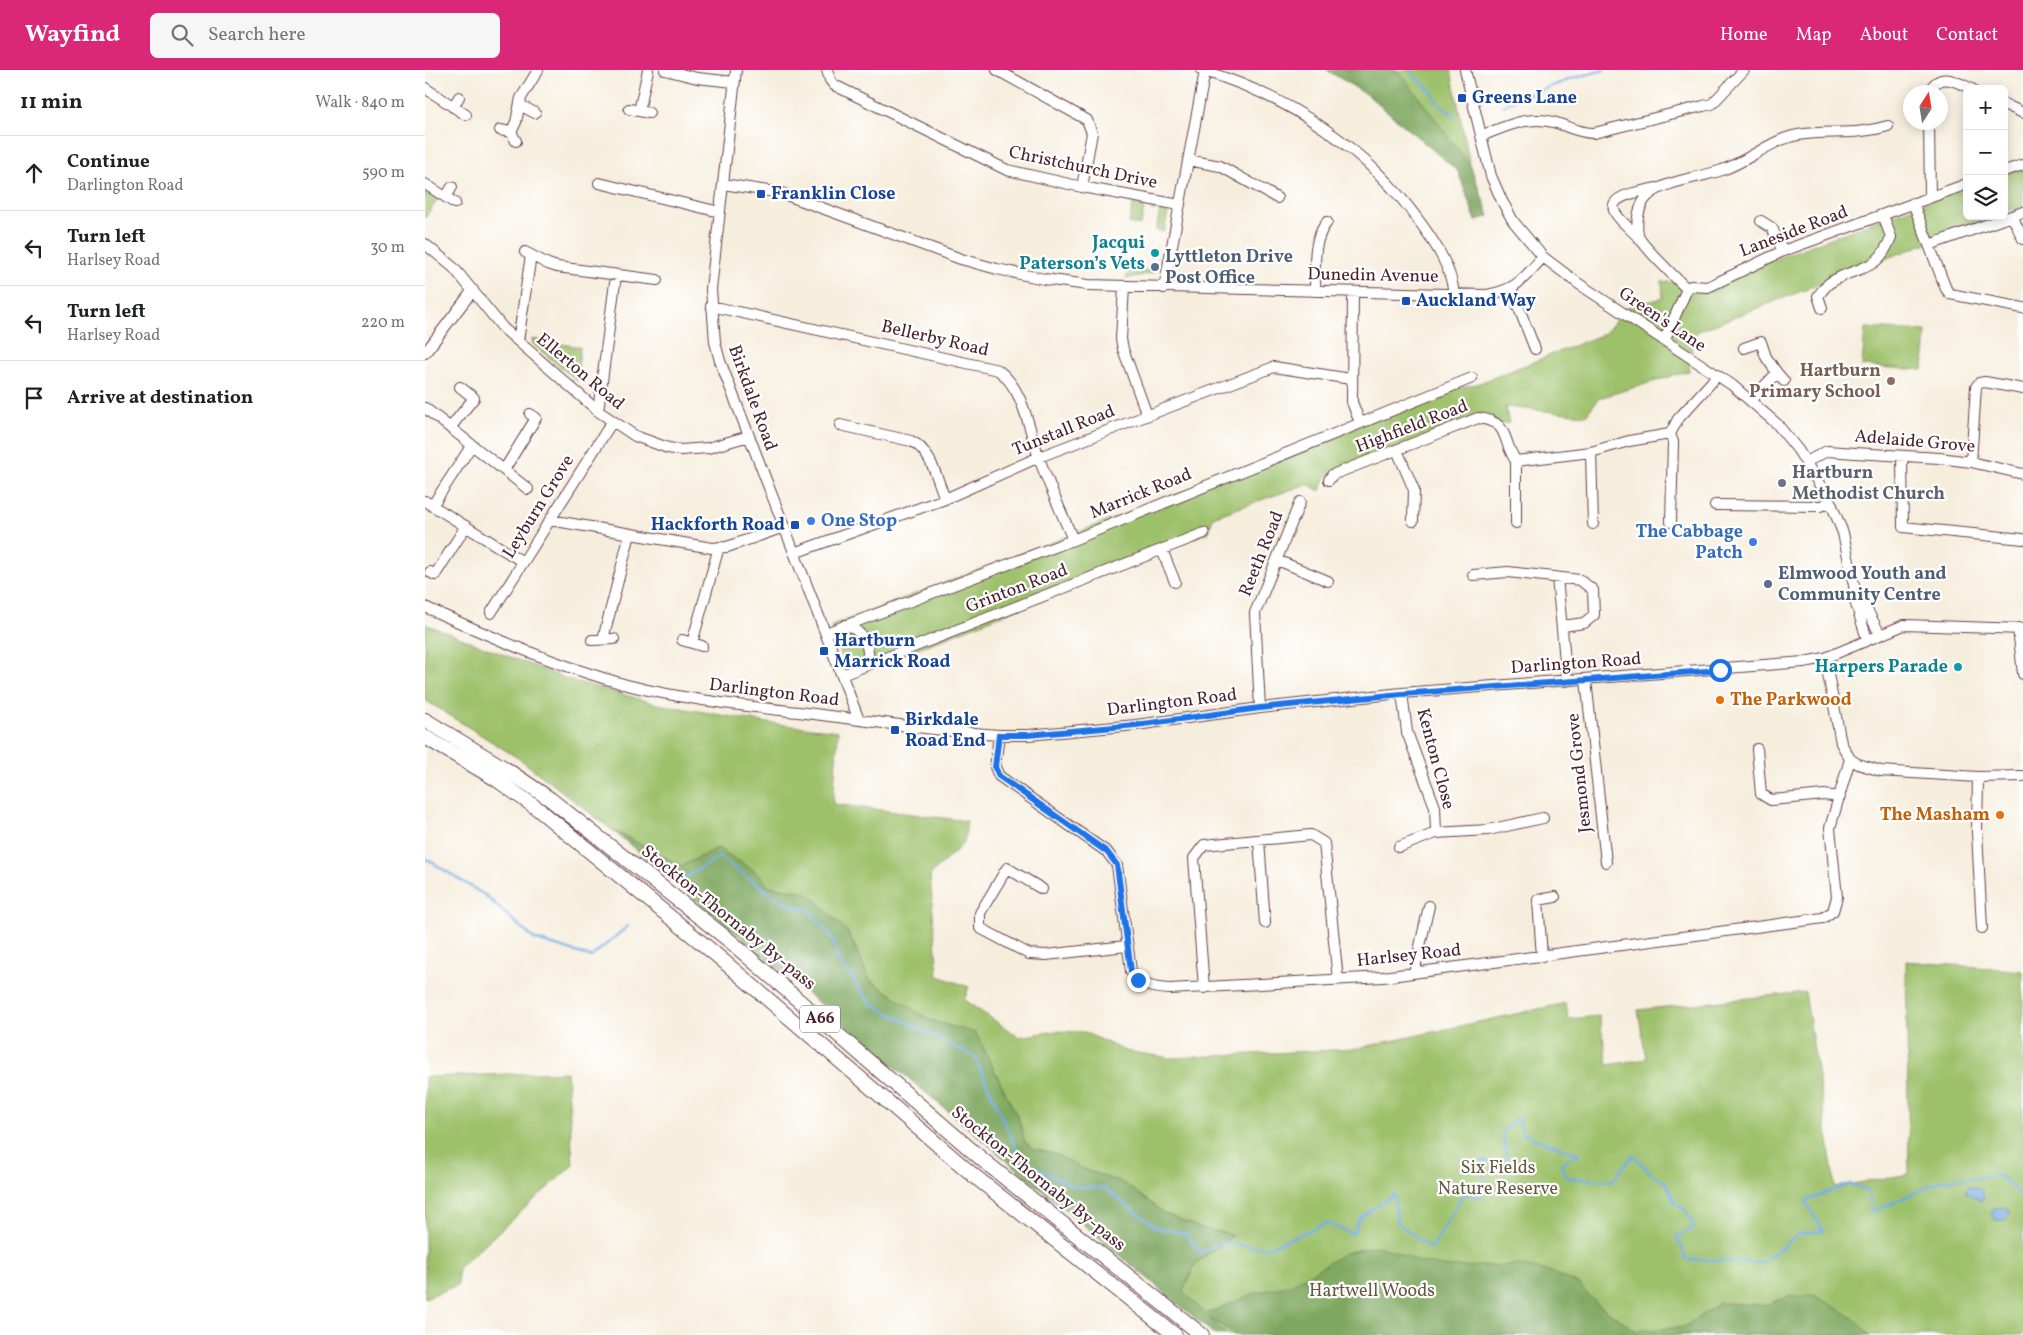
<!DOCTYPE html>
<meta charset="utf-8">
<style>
body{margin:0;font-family:Vollkorn,serif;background:#f6f6f6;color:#202124}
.controls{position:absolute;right:15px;top:15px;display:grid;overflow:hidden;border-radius:8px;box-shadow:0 2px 12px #0003}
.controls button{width:45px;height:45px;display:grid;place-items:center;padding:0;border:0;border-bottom:1px solid #e0e0e0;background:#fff;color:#202124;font:25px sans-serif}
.compass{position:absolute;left:1478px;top:15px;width:45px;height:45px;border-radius:50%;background:#fff;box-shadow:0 2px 12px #0003;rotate:12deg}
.stop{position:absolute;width:15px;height:15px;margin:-11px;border:4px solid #1a73e8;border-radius:50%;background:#fff}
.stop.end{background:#1a73e8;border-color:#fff;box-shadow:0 1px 5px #0008}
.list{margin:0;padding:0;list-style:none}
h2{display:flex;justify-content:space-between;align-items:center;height:65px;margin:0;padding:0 20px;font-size:21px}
h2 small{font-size:16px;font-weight:400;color:#757577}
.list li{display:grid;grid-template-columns:32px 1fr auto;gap:15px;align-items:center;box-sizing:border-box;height:75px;padding:0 20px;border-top:1px solid #e0e0e0}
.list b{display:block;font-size:19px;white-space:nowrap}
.list p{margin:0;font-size:16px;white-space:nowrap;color:#757577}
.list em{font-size:16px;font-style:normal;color:#757577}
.icon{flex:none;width:28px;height:28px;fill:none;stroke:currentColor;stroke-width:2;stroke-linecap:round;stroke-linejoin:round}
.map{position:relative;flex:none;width:1598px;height:1265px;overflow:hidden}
header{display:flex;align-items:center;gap:30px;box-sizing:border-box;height:70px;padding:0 25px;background:#db2777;color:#fff}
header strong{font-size:24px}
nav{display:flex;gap:28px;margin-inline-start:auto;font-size:18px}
.search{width:350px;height:45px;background:#f6f6f6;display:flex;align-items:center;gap:12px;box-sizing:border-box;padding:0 18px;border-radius:8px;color:#757577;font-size:19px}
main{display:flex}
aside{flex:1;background:#fff}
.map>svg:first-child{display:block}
</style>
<header>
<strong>Wayfind</strong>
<div class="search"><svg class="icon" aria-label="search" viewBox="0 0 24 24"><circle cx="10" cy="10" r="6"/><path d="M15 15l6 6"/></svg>Search here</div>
<nav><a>Home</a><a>Map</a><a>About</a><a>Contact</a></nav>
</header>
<main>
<aside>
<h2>11 min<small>Walk · 840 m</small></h2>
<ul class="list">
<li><svg class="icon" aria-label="ahead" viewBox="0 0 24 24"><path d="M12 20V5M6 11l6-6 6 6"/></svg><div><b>Continue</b><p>Darlington Road</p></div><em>590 m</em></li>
<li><svg class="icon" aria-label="left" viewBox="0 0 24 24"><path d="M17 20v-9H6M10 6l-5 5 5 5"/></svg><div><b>Turn left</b><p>Harlsey Road</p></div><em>30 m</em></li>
<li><svg class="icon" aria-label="left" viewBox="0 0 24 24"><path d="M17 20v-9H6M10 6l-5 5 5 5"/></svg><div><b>Turn left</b><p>Harlsey Road</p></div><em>220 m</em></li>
<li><svg class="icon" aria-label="arrive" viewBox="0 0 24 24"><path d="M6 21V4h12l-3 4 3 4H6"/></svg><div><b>Arrive at destination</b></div></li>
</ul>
</aside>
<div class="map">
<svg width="1598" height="1265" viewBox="0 0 1598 1265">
<rect width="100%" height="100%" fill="#fff"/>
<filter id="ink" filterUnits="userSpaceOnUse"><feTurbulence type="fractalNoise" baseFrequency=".02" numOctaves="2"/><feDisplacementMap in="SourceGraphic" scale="10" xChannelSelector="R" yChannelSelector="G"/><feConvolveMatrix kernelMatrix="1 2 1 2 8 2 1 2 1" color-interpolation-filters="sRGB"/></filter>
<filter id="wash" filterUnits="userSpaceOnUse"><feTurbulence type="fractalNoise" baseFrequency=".0096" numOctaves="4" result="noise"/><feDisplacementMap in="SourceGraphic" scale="20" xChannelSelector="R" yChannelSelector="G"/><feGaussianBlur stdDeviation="1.12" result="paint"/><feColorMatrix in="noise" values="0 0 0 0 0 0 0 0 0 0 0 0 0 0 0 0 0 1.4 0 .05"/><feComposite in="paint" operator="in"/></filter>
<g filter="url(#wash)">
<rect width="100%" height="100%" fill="#f6eedd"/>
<!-- green -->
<path fill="#9dc16b" stroke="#74704b" d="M 902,0 L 1026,0 L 1045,95 L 1064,146 L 1051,151 L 1033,101 L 944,26 Z
M 1598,97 L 1598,136 L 1579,143 L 1579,104 Z
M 1542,117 L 1542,146 L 1572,146 L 1273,261 L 1268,268 L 1264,301 L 1174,328 L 1161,345 L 1080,337 L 1084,353 L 1051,356 L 901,407 L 895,421 L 882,414 L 788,447 L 784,462 L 424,606 L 406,556 L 1033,318 L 1052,314 L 1179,264 L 1203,237 L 1238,228 L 1237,211 L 1275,217 Z
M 0,120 L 13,129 L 0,148 Z
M 709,131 L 718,132 L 720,135 L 716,154 L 714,156 L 704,153 Z
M 729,135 L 744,138 L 739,162 L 731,160 L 735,141 L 726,140 Z
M 704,197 L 730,202 L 701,209 Z
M 1440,258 L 1501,261 L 1498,300 L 1437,296 Z
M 107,269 L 155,277 L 152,311 L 108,274 Z
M 0,554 L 142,609 L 232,634 L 343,653 L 413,661 L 408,734 L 542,751 L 539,773 L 505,805 L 513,906 L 544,917 L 539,930 L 594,967 L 631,961 L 659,962 L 700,981 L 745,988 L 929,979 L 1141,933 L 1143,949 L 1174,946 L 1183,995 L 1221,989 L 1213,940 L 1380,922 L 1410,1117 L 1484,1104 L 1481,891 L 1598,901 L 1598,1265 L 801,1265 L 758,1221 L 771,1193 L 808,1165 L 775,1158 L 739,1143 L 700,1114 L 658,1099 L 630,1084 L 609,1080 L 600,1072 L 593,1048 L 551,964 L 504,950 L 445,910 L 423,862 L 382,822 L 342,816 L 293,778 L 257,796 L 186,759 L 96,690 L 0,630 Z
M 142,1002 L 148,1095 L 33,1198 L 33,1215 L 0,1228 L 0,1007 Z"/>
<!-- forest -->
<path fill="#7ea75f" stroke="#646345" d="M 902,0 L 970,0 L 977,5 L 1045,95 L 1064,146 L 1051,151 L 1033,101 L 944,26 Z
M 186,759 L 257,796 L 293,778 L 336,805 L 342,816 L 382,822 L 423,862 L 445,910 L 504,950 L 551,963 L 593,1048 L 600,1072 L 608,1079 L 630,1084 L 658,1099 L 700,1114 L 739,1143 L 775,1158 L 809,1165 L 771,1193 L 758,1221 L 781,1244 L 830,1223 L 866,1215 L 920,1183 L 951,1176 L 969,1181 L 995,1192 L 1025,1197 L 1093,1195 L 1124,1201 L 1153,1214 L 1174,1235 L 1211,1261 L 1259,1257 L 1295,1233 L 1340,1235 L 1364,1226 L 1389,1225 L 1427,1247 L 1445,1265 L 810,1265 L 784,1247 L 801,1265 L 790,1265 Z"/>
<!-- water -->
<path fill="#70aae0" stroke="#5d6486" d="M 1542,1118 L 1550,1117 L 1557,1120 L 1559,1129 L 1557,1131 L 1541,1123 L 1540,1122 Z
M 1575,1137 L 1584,1139 L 1585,1143 L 1580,1150 L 1570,1150 L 1566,1143 L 1569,1139 Z"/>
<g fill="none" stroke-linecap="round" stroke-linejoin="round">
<!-- stream -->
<path stroke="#70aae0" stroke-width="2.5" d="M 986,0 L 987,4 L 1007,22 L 1012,33 L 1031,47
M 1078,36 L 1091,29 L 1149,8 L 1179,0
M 0,788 L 61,826 L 109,869 L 166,887 L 203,856
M 260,807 L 294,787 L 356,831 L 385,841 L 409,870 L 412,888 L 446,934 L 550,987 L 596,1090 L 650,1117 L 679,1118 L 732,1158 L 760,1163 L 775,1183 L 795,1173 L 842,1178 L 902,1153 L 928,1164 L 935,1148 L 969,1124 L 972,1152 L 1006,1179 L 1039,1123 L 1057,1128 L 1059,1104 L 1057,1090 L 1083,1096 L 1077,1061 L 1094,1047 L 1097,1064 L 1154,1084 L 1136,1093 L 1142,1108 L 1187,1111 L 1208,1085 L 1228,1105 L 1241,1112 L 1250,1133 L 1261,1140 L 1269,1158 L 1252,1166 L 1261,1189 L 1337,1193 L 1373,1164 L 1398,1161 L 1380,1131 L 1425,1114 L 1443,1120 L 1447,1142 L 1518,1110 L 1575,1106 L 1598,1127"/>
</g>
</g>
<g filter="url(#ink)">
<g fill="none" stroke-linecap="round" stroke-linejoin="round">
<defs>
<path id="minor" d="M 240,0 L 272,8 L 309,12
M 311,0 L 286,219 L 290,272 L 295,291 L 434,650
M 402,0 L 405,10 L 409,15 L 582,100 L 657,117 L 755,135
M 572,0 L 662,50 L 667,63 L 657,117
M 776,0 C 866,27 943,79 997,155 C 1012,176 1026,198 1029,224
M 1040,0 L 1066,106 L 1077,131 L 1088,151 L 1118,187 L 1154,214 L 1307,315 L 1352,354 L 1373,380 L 1406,433 L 1418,463 L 1430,520 L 1429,528 L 1442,569
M 0,18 L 41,45
M 1504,22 C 1514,1 1530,11 1547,19
M 1579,34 L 1598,43
M 95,35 L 110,43
M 28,37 L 34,27
M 204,39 L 224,43
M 214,41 L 223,0
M 1504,52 L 1505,126
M 75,60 L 86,62 L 91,52 L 96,28 L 113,0
M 86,62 L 91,71
M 1056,66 C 1080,57 1102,45 1128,52 C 1143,56 1153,63 1169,63 L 1278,36 L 1287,34 L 1319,0
M 763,90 L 795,96 L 852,128
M 1579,101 L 1598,95
M 174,113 L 295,142
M 0,114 L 30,133
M 298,114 L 356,123 L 536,189 L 572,199 L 619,209 L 663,215 L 1062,225 C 1092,220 1099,208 1118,187
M 21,127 L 27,117
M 1488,133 L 1521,219 L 1525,224 L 1598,238
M 1587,146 L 1598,169
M 1336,151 L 1347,158 L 1358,181
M 1214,168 C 1207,160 1197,153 1191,144 C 1178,125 1220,121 1231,118
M 0,174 L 29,198 L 78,258 L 173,341 L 210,366 L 243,378 L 256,380 L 283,378 L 324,366
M 1504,175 L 1598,142
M 100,182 L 123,194 L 132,197 L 232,210
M 699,217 L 696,269 L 698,279 L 722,345
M 739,218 L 780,1
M 1086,218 L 1110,279
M 1262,219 C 1253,210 1215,174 1213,165 C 1211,153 1213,139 1220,129 C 1234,111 1276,108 1297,100 C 1324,91 1345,70 1373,65 C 1405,60 1430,66 1463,56
M 890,221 C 891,195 886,173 902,152
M 928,222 L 927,332 L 935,353
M 286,236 L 573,300 C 599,319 604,360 614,388 C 624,416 637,443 648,470
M 1397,238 L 1393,226 C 1397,221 1401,215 1406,212 C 1435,194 1452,204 1466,167 L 1458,145
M 93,271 L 106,185
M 1239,271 L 1262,219 L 1266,216 L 1283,217 L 1358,181 L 1542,114
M 1319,278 L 1336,272 L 1341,287 L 1352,303 L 1326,330
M 0,283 L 48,220
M 1352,303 L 1359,311
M 0,338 L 103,419
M 173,341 L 191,205
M 415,355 L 486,371 C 506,380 512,409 520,429
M 25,358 L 49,328 L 35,317
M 1245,364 L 1248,372 L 1246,452
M 972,380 L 989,420 L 988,451
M 1166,382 L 1168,454
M 1477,386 L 1478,457 L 1598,469
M 1091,391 L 1166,382 L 1204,371 L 1245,364 L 1253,349 L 1292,306
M 1091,391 L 1091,453
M 1381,392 L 1402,381 L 1430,383 L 1514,388 L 1546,392 L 1598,404
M 1546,392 L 1551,317 L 1554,313 L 1560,312 L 1598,319
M 79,400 L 111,348 L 105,344
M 904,410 L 907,405 L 1053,348 C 1086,352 1076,370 1091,391
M 0,431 L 98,492
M 1290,435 L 1395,436 L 1406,433
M 7,436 L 47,375
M 125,450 L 287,478 L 302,477 L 359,457
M 737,480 L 750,512
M 369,483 L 520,429 L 614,387 L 849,297 L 926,309
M 852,490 L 903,511
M 5,502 L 10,505 L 41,456
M 1048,505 L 1083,502 L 1155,510 L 1168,520 L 1169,545 L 1159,553 L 1138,556
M 1132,508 L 1142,611
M 1436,529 L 1455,564
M 0,537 C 66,567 132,596 202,615 C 260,630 321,636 381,643 C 445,651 510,661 574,665 L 603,665 L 711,655 L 835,638 L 977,623 L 1379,592 L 1400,588 L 1479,555 L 1598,559
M 66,543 L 187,352
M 420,555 C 432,558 442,569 443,582 C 444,587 440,593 437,597
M 1593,558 L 1598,604
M 401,563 L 648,470 L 1047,308
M 178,569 L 205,464
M 167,570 L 189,569
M 257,570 L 277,576
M 267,573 L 294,477
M 1400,588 L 1416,673 L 1425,689 L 1433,694 L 1456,701 L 1471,702 L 1553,707 L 1598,706
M 417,605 L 779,463
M 1161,610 L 1181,792
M 977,623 L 982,662 L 1010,737 L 1011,763 L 1063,760 L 1118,748
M 835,638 L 830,543 L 875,432
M 574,665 L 570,697 L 574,706 L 682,782 L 692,795 L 706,901 C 717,916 727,918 745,919 L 958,907 L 1398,848 L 1408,841 L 1412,827 L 1405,758 L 1425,689
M 1332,679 L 1336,724 L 1346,730 L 1399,725 L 1415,727
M 1553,707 L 1552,762 L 1557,858
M 834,770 L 840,853
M 974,777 L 1011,763
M 617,819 L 582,798 L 555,843 L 555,858 L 604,884 L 621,885 L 701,876
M 1117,887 L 1113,830 L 1130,827
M 989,903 L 1004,836
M 779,918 L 769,788 L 779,775 L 886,765 L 899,773 L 913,910"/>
<path id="highway" d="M 0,650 L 79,698 L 125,729 L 305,871 L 559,1091 L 777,1265
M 0,667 L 71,709 L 113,739 L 289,883 L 548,1105 L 750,1265"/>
</defs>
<!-- minor casing -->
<use href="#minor" stroke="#643e46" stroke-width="12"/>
<!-- highway casing -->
<use href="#highway" stroke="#643e46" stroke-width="16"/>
<!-- minor -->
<use href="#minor" stroke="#fff" stroke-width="10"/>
<!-- highway -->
<use href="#highway" stroke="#fff" stroke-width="14"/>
</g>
</g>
<g fill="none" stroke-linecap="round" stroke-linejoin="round" filter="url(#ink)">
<!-- route -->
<path stroke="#1a73e8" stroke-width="6" d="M 713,910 L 706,901 L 692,795 L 682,782 L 574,706 L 570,697 L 574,665 L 603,665 L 711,655 L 835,638 L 977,624 L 1295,600"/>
</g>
<!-- markers -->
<g fill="#1a4fb4" stroke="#fff" stroke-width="2">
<rect x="1032" y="23" width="10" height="10" rx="2.5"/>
<rect x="331" y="119" width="10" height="10" rx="2.5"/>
<rect x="976" y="226" width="10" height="10" rx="2.5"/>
<rect x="365" y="450" width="10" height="10" rx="2.5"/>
<rect x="394" y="576" width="10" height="10" rx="2.5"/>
<rect x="465" y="655" width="10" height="10" rx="2.5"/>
</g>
<g fill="#0f9aa8" stroke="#fff" stroke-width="2">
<circle cx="730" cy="183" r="5"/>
<circle cx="1533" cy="597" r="5"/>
</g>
<g fill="#5c6f8a" stroke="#fff" stroke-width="2">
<circle cx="730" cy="197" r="5"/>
<circle cx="1343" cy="514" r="5"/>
</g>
<circle fill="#8d6e63" stroke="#fff" stroke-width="2" cx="1466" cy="311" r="5"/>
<circle fill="#6b7280" stroke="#fff" stroke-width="2" cx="1357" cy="413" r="5"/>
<g fill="#3f7fe0" stroke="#fff" stroke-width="2">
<circle cx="386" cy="451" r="5"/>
<circle cx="1328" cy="472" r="5"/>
</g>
<g fill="#e8710a" stroke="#fff" stroke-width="2">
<circle cx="1295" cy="630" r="5"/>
<circle cx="1575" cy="745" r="5"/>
</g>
<g text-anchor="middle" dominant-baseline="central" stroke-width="4.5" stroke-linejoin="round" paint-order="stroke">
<!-- shield labels -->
<rect fill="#fff" stroke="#80626b" stroke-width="1" x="375" y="935.5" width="40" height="27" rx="4"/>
<g font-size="16" font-weight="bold" fill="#4a1f2b">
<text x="395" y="949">A66</text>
</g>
<!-- transit labels -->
<g font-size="18" font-weight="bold" fill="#164399" stroke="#fff" text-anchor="start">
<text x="1047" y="28">Greens Lane</text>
<text x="346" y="124">Franklin Close</text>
<text x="991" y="231">Auckland Way</text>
<text x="360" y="455" text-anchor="end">Hackforth Road</text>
<text x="409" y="571">Hartburn<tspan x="409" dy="21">Marrick Road</tspan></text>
<text x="480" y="650">Birkdale<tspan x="480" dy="21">Road End</tspan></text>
</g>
<!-- street labels -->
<g font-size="18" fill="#4a1f2b" stroke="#fff">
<text transform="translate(658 98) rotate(12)">Christchurch Drive</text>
<text transform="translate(1369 162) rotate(-21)">Laneside Road</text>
<text transform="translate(948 206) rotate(1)">Dunedin Avenue</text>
<text transform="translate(1237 250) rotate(34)">Green's Lane</text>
<text transform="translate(510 269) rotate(13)">Bellerby Road</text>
<text transform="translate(155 302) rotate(40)">Ellerton Road</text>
<text transform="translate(327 328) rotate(70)">Birkdale Road</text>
<text transform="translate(987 357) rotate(-21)">Highfield Road</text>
<text transform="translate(639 361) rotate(-22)">Tunstall Road</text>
<text transform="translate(1490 372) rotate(5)">Adelaide Grove</text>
<text transform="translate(716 424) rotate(-22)">Marrick Road</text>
<text transform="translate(114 437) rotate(-58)">Leyburn Grove</text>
<text transform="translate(837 484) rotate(-68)">Reeth Road</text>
<text transform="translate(592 519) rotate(-21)">Grinton Road</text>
<text transform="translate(1151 594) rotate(-4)">Darlington Road</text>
<text transform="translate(349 623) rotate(7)">Darlington Road</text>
<text transform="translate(747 633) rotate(-7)">Darlington Road</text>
<text transform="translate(1010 689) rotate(75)">Kenton Close</text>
<text transform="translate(1155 703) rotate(-96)">Jesmond Grove</text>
<text transform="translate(303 848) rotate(39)">Stockton-Thornaby By-pass</text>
<text transform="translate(984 886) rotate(-6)">Harlsey Road</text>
<text transform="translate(613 1109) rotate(39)">Stockton-Thornaby By-pass</text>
</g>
<!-- culture labels -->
<g font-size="18" font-weight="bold" fill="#0d838f" stroke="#fff" text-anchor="end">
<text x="720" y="173">Jacqui<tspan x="720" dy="21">Paterson’s Vets</tspan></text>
<text x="1523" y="597">Harpers Parade</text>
</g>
<!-- service labels -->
<g font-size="18" font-weight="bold" fill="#4e5e75" stroke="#fff" text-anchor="start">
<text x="740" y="187">Lyttleton Drive<tspan x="740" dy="21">Post Office</tspan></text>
<text x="1353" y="504">Elmwood Youth and<tspan x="1353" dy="21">Community Centre</tspan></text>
</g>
<!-- education labels -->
<g font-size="18" font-weight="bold" fill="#785e54" stroke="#fff" text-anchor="end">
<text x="1456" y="301">Hartburn<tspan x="1456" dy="21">Primary School</tspan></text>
</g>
<!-- worship labels -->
<g font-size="18" font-weight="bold" fill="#5b616d" stroke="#fff" text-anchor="start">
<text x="1367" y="403">Hartburn<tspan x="1367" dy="21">Methodist Church</tspan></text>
</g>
<!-- shop labels -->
<g font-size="18" font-weight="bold" fill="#366cbe" stroke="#fff" text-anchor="start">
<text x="396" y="451">One Stop</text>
<text x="1318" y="462" text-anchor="end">The Cabbage<tspan x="1318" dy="21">Patch</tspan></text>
</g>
<!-- food labels -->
<g font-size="18" font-weight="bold" fill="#c56008" stroke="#fff" text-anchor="start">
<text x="1305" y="630">The Parkwood</text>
<text x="1565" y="745" text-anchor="end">The Masham</text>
</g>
<!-- park labels -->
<g font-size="18" fill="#675841" stroke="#fff">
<text x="1073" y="1098">Six Fields<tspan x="1073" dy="21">Nature Reserve</tspan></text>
<text x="947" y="1221">Hartwell Woods</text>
</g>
</g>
</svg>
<div class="controls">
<button>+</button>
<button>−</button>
<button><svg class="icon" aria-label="layers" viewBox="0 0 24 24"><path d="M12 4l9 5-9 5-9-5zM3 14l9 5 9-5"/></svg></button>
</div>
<svg class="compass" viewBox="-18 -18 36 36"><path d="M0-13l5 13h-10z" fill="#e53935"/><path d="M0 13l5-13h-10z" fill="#757577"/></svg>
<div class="stop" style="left:1295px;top:600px"></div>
<div class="stop end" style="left:713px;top:910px"></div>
</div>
</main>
